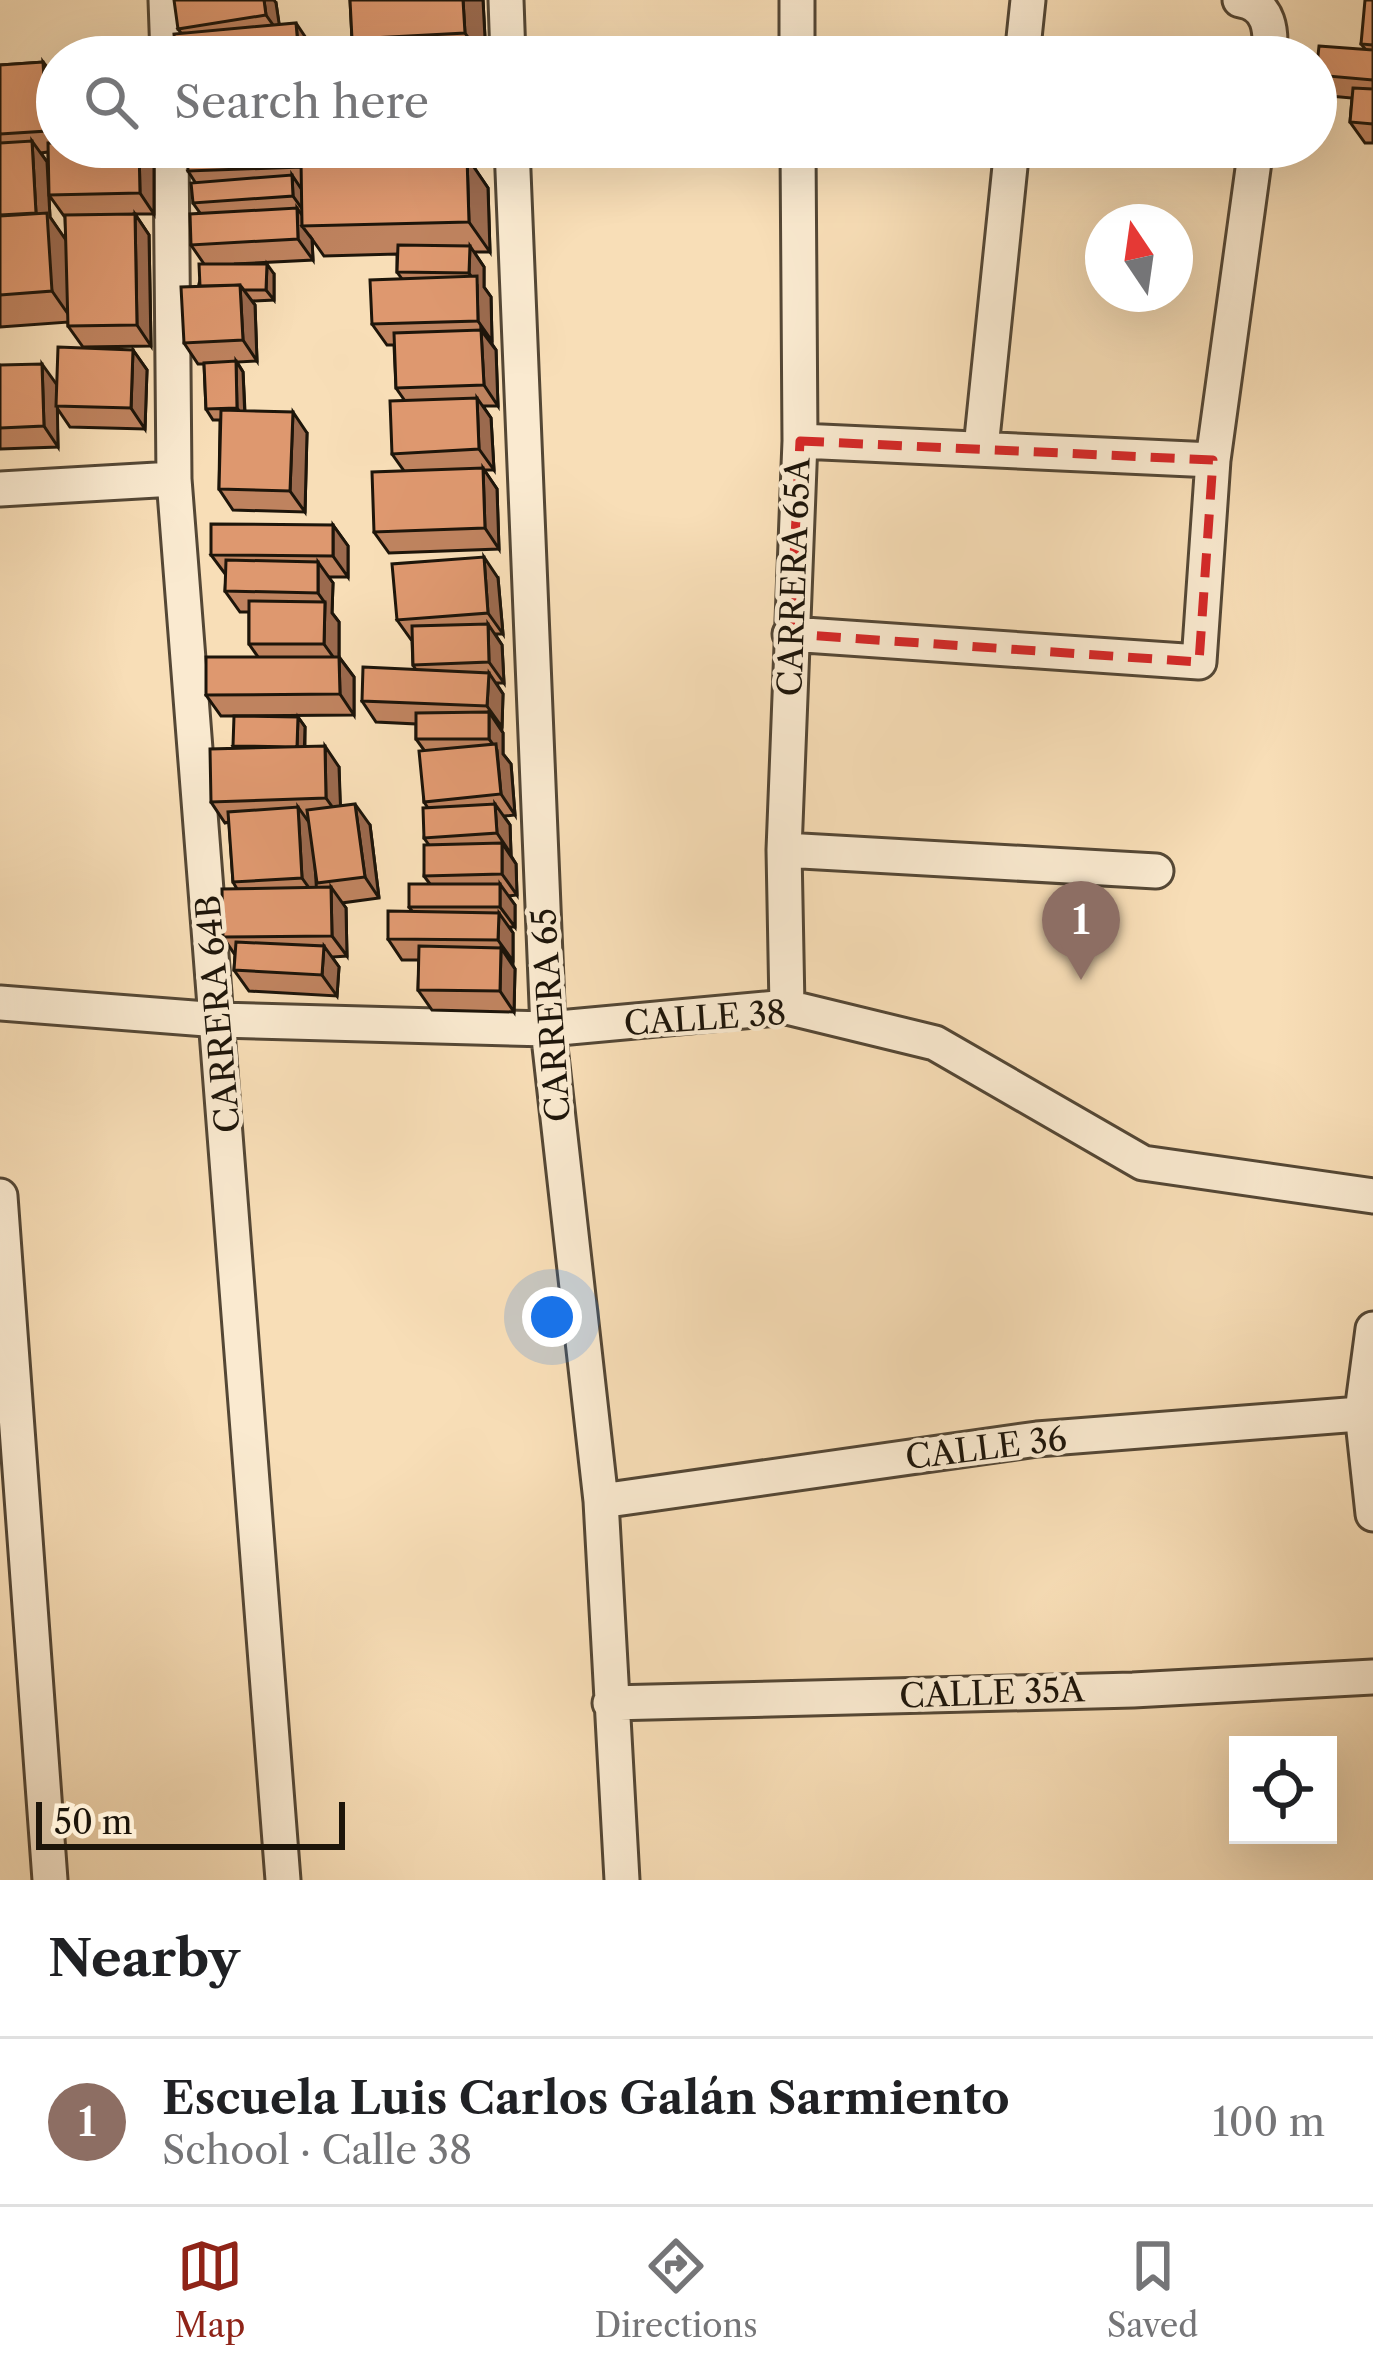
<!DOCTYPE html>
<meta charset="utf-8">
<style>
body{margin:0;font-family:"Libre Caslon Text",serif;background:#f6f6f6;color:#202124}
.controls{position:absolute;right:36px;bottom:36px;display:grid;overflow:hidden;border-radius:0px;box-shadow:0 12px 48px #0002}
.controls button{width:108px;height:108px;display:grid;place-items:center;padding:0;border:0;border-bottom:3px solid #e0e0e0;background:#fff;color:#202124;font:60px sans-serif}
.compass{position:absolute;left:1085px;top:204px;width:108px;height:108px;border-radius:50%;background:#fff;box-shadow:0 12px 48px #0002;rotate:347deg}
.scale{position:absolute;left:36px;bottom:30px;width:309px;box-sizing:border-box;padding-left:12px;border:6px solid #1d150a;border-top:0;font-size:33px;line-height:42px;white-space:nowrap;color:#1d150a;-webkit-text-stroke:9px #faead0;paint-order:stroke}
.you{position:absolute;left:552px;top:1317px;width:42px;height:42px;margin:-30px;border:9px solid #fff;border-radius:50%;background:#1a73e8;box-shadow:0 0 0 18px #1a73e833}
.badge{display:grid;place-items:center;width:78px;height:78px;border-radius:50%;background:#8f2418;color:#fff;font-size:39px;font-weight:700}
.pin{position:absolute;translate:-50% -99px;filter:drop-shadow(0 3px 6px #0008)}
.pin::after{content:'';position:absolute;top:63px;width:42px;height:36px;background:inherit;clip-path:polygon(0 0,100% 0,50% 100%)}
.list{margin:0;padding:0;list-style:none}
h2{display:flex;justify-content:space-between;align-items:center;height:156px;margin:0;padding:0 48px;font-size:51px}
h2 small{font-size:39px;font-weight:400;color:#757577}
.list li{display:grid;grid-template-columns:78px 1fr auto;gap:36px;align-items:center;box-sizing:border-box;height:168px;padding:0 48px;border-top:3px solid #e0e0e0}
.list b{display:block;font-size:45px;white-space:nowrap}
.list p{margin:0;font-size:39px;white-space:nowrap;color:#757577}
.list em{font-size:39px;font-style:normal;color:#757577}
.icon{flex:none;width:66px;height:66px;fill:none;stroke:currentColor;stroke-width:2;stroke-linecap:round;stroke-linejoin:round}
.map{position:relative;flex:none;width:1373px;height:1880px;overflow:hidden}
.search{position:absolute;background:#fff;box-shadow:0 12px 48px #0002;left:36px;right:36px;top:36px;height:132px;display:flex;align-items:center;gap:30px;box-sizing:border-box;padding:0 42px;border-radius:66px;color:#757577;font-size:45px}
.sheet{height:324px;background:#fff}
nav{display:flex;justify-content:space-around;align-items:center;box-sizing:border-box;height:168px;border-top:3px solid #e0e0e0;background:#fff;font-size:33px;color:#757577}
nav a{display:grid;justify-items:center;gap:6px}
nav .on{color:#8f2418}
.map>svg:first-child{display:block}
</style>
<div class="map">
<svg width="1373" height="1880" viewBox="0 0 1373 1880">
<rect width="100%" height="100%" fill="#f8deb7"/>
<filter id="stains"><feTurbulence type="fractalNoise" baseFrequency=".00167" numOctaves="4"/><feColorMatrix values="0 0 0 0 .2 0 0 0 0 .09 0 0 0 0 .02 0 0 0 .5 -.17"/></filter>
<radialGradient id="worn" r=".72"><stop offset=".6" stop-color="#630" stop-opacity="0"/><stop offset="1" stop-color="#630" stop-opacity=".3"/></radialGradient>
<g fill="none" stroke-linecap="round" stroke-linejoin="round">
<defs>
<path id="street" d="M 166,0 L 168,57
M 506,0 L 508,57
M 797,0 L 797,57
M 1240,0 C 1270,4 1272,32 1269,57
M 1022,57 L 1028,0
M 171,147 L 174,479 L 283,1880
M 512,147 L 548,1029 L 601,1501 L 622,1880
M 800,441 L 1213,460
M 981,448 L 1012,147
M 0,489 L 174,479
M 790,634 L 1199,662 L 1213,460 L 1256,147
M 784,850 L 1156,871
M 0,1003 L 219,1020 L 548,1029 L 787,1007 L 935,1043 L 1143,1163 L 1373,1196
M 787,1007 L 784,850 L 800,441 L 798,147
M 0,1196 L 50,1880
M 1373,1329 L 1362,1412 L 1373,1514
M 601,1501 L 1037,1439 L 1373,1413
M 610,1703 L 1133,1690 L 1373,1677"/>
</defs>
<!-- street casing -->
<use href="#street" stroke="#544735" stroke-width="39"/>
<!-- street -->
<use href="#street" stroke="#faead0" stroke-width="33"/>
</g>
<!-- wall -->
<path fill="#bf835f" stroke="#1d150a" stroke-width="3" fill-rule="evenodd" d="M 350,0 L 483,0 L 486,57 L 365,57 L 352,39 Z
M 1373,0 L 1373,143 L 1365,143 L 1350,122 L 1352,98 L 1330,96 L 1316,76 L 1366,50 L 1361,44 Z
M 276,3 L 279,25 L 310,44 L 181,33 L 178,29 Z
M 43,62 L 57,79 L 57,147 L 153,147 L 154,153 L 147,153 L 154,163 L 154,214 L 135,214 L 149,235 L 151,346 L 83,347 L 68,326 L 68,322 L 0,327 L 0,65 ZM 48,152 L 49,195 L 64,216 L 65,216 L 66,241 L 50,217 L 47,162 L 41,153 Z
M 333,156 L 333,160 L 467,157 L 488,188 L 490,252 L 474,252 L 484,267 L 484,287 L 491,297 L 492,341 L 490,341 L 496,350 L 498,406 L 483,406 L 491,418 L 494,470 L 484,470 L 497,489 L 499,549 L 389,553 L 374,532 L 404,471 L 392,454 L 405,401 L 396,388 L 394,345 L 387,345 L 372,324 L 402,279 L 397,272 L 397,254 L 324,256 L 312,239 L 313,260 L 234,264 L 274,274 L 274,300 L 252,301 L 255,305 L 257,361 L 237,362 L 243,372 L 245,411 L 307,433 L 305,512 L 233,510 L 219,489 L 220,420 L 213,420 L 206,409 L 204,364 L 198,364 L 184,343 L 204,264 L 191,245 L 200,213 L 193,203 L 195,182 L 188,171 Z
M 133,350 L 147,370 L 145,429 L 70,427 L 57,408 L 58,447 L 0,449 L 0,365 L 56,385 Z
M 333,525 L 348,546 L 348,577 L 328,577 L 333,583 L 332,613 L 339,622 L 339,657 L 354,677 L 354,715 L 221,716 L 206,695 L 258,657 L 249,644 L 249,612 L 240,612 L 225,591 L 226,575 L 211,555 Z
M 498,578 L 503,634 L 495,634 L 502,645 L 504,683 L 496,683 L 503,694 L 502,727 L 499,727 L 503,733 L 503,754 L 511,764 L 515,815 L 504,816 L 510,825 L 511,854 L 510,854 L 516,864 L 517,895 L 508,896 L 515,905 L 515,927 L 509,927 L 513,933 L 513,961 L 510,961 L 515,969 L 514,1012 L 432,1010 L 418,990 L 419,960 L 402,960 L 388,939 L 412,911 L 409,907 L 430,884 L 424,876 L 429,845 L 424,838 L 428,808 L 424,802 L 424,750 L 416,739 L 416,724 L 376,722 L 362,701 L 416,670 L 413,665 L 412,641 L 397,620 Z
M 298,717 L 305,727 L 305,746 L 339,767 L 340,806 L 370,825 L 379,898 L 342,903 L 346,908 L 347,956 L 332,957 L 339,967 L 337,996 L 249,991 L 234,970 L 235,955 L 223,937 L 237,889 L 233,882 L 229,822 L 225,823 L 211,802 L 235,748 L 233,746 Z"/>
<!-- shaded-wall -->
<path fill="#9b6a4e" stroke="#1d150a" stroke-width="3" d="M 264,0 L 274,0 L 276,3 L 281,36 L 266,15 Z
M 463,0 L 483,0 L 486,57 L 482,57 L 465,33 Z
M 296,23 L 310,44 L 311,57 L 299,57 Z
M 43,62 L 57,82 L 57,144 L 47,131 Z
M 32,141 L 47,162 L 50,217 L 68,243 L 73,321 L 52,291 L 36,213 Z
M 139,147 L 143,147 L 154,163 L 154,214 L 140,193 Z
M 319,147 L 327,147 L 333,156 L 335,187 L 320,166 Z
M 467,157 L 488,188 L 490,252 L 469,222 Z
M 292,175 L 306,196 L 308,217 L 293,196 Z
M 297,208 L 309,225 L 302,226 L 312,239 L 313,260 L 298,239 Z
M 135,214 L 149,235 L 151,346 L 137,325 Z
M 470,246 L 484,267 L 484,287 L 491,297 L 492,341 L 478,321 L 477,285 L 469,273 Z
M 267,264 L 274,274 L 274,300 L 266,290 Z
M 240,285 L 255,305 L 257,361 L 243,340 Z
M 481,330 L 496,350 L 498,406 L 484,385 Z
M 133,350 L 147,370 L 145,429 L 131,408 Z
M 236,361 L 243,372 L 245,419 L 237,408 Z
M 42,364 L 57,385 L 58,447 L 44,426 Z
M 477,398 L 491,418 L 494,470 L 479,449 Z
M 293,412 L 307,433 L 305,512 L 290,491 Z
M 483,468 L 497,489 L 499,549 L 485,528 Z
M 333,525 L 348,546 L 348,577 L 333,556 Z
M 484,557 L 498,578 L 503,634 L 488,613 Z
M 318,562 L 333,583 L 332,613 L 339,622 L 339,665 L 324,644 L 325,603 L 318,593 Z
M 488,624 L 502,645 L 504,683 L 489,662 Z
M 339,657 L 354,677 L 354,715 L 340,694 Z
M 489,673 L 503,694 L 502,727 L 487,706 Z
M 489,712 L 503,733 L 503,754 L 511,764 L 515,815 L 501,794 L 497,750 L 489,739 Z
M 298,717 L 305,727 L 304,758 L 297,747 Z
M 325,746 L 339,767 L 341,819 L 326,798 Z
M 355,804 L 370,825 L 379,898 L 365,877 Z
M 495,804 L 510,825 L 511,854 L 497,833 Z
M 298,807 L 313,828 L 317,899 L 302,878 Z
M 502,843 L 516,864 L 517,895 L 502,874 Z
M 500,884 L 515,905 L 515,927 L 500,907 Z
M 331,887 L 346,908 L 347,956 L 332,936 Z
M 499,913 L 513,933 L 513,961 L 498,940 Z
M 324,946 L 339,967 L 337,996 L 322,975 Z
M 501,948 L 515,969 L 514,1012 L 500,991 Z"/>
<!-- building -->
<path fill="#de986f" stroke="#1d150a" stroke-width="3" d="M 174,0 L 264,0 L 266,15 L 178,29 Z
M 350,0 L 463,0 L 465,33 L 352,39 Z
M 1365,0 L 1373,0 L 1373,45 L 1361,44 Z
M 296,23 L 299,57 L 176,57 L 174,34 Z
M 470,46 L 471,57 L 413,57 L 412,49 Z
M 1319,46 L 1373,50 L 1373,80 L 1316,75 Z
M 43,62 L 47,131 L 0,134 L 0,65 Z
M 54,79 L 57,79 L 57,133 L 56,133 Z
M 1353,88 L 1373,89 L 1373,124 L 1350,122 Z
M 32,141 L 36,213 L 0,215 L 0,143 Z
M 48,143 L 57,143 L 57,147 L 139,147 L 140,193 L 49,195 Z
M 187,147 L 319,147 L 320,161 L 301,161 L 301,167 L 188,171 Z
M 467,157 L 469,222 L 302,226 L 301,161 Z
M 292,175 L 293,196 L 193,203 L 191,183 Z
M 297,208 L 298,239 L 191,245 L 190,214 Z
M 47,213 L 52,291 L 0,295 L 0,216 Z
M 135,214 L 137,325 L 68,326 L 65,215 Z
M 398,245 L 470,246 L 469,273 L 397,272 Z
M 199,264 L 267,264 L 266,290 L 244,290 L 240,285 L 200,286 Z
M 477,276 L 478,321 L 372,324 L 370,280 Z
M 240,285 L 243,340 L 184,343 L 181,287 Z
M 481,330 L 484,385 L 396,388 L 394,333 Z
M 58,347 L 133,350 L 131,408 L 56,406 Z
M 236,361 L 237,408 L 206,409 L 204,363 Z
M 42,364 L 44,426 L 0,428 L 0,365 Z
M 477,398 L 479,449 L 392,454 L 390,401 Z
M 221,410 L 293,412 L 290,491 L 219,489 Z
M 483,468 L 485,528 L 374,532 L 372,472 Z
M 211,524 L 333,525 L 333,556 L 211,555 Z
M 484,557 L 488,613 L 397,620 L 392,564 Z
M 226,560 L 318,562 L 318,593 L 225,591 Z
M 249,601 L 325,602 L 324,644 L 249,644 Z
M 488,624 L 489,662 L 413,665 L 412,626 Z
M 206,657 L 339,657 L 340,694 L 206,695 Z
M 363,667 L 489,673 L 487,706 L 362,701 Z
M 489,712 L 489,739 L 416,739 L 416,713 Z
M 234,716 L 298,717 L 297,747 L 233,746 Z
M 496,744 L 501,794 L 424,802 L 419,751 Z
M 325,746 L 326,798 L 211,802 L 210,749 Z
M 355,804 L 365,877 L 317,883 L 307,810 Z
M 495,804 L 497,833 L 424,838 L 423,808 Z
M 298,807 L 302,878 L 233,882 L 228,812 Z
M 502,843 L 502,874 L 424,876 L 424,845 Z
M 409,884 L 500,884 L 500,907 L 409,907 Z
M 331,887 L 332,936 L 223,937 L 222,889 Z
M 388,911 L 499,913 L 498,940 L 388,939 Z
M 236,942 L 324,946 L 322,975 L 234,970 Z
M 419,946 L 501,948 L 500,991 L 418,990 Z"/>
<!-- marked area -->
<path fill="none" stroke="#d62828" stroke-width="9" stroke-dasharray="24 15" stroke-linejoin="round" d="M 800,441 L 1213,460 L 1199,662 L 790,634 Z"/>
<g text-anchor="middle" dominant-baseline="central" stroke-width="9" stroke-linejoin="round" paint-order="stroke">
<!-- street labels -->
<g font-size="33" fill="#1d150a" stroke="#faead0">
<text transform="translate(794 577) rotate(-88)">CARRERA 65A</text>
<text transform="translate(218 1014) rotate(-95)">CARRERA 64B</text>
<text transform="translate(551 1015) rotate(-94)">CARRERA 65</text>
<text transform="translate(705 1018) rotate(-4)">CALLE 38</text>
<text transform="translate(986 1448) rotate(-7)">CALLE 36</text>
<text transform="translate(992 1693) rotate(-2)">CALLE 35A</text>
</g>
</g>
<rect width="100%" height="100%" filter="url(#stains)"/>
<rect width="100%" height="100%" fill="url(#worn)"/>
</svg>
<div class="controls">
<button><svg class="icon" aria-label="locate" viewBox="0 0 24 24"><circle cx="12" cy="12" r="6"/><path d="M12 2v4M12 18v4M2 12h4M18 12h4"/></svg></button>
</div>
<svg class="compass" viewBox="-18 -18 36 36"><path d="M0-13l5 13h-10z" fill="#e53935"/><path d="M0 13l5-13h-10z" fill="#757577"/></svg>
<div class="scale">50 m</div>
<div class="you"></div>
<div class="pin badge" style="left:1081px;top:980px;background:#8d6e63">1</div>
<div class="search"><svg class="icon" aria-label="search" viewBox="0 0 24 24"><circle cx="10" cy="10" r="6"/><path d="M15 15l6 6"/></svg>Search here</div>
</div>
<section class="sheet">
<h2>Nearby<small></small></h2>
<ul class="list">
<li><span class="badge" style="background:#8d6e63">1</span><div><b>Escuela Luis Carlos Galán Sarmiento</b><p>School · Calle 38</p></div><em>100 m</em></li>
</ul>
</section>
<nav>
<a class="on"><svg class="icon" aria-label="map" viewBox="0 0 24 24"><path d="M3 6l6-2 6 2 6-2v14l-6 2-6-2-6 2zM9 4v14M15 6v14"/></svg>Map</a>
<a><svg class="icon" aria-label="directions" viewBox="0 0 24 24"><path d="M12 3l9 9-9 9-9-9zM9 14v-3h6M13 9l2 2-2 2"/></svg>Directions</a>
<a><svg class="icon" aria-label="saved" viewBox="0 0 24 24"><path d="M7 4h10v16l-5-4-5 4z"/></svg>Saved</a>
</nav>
